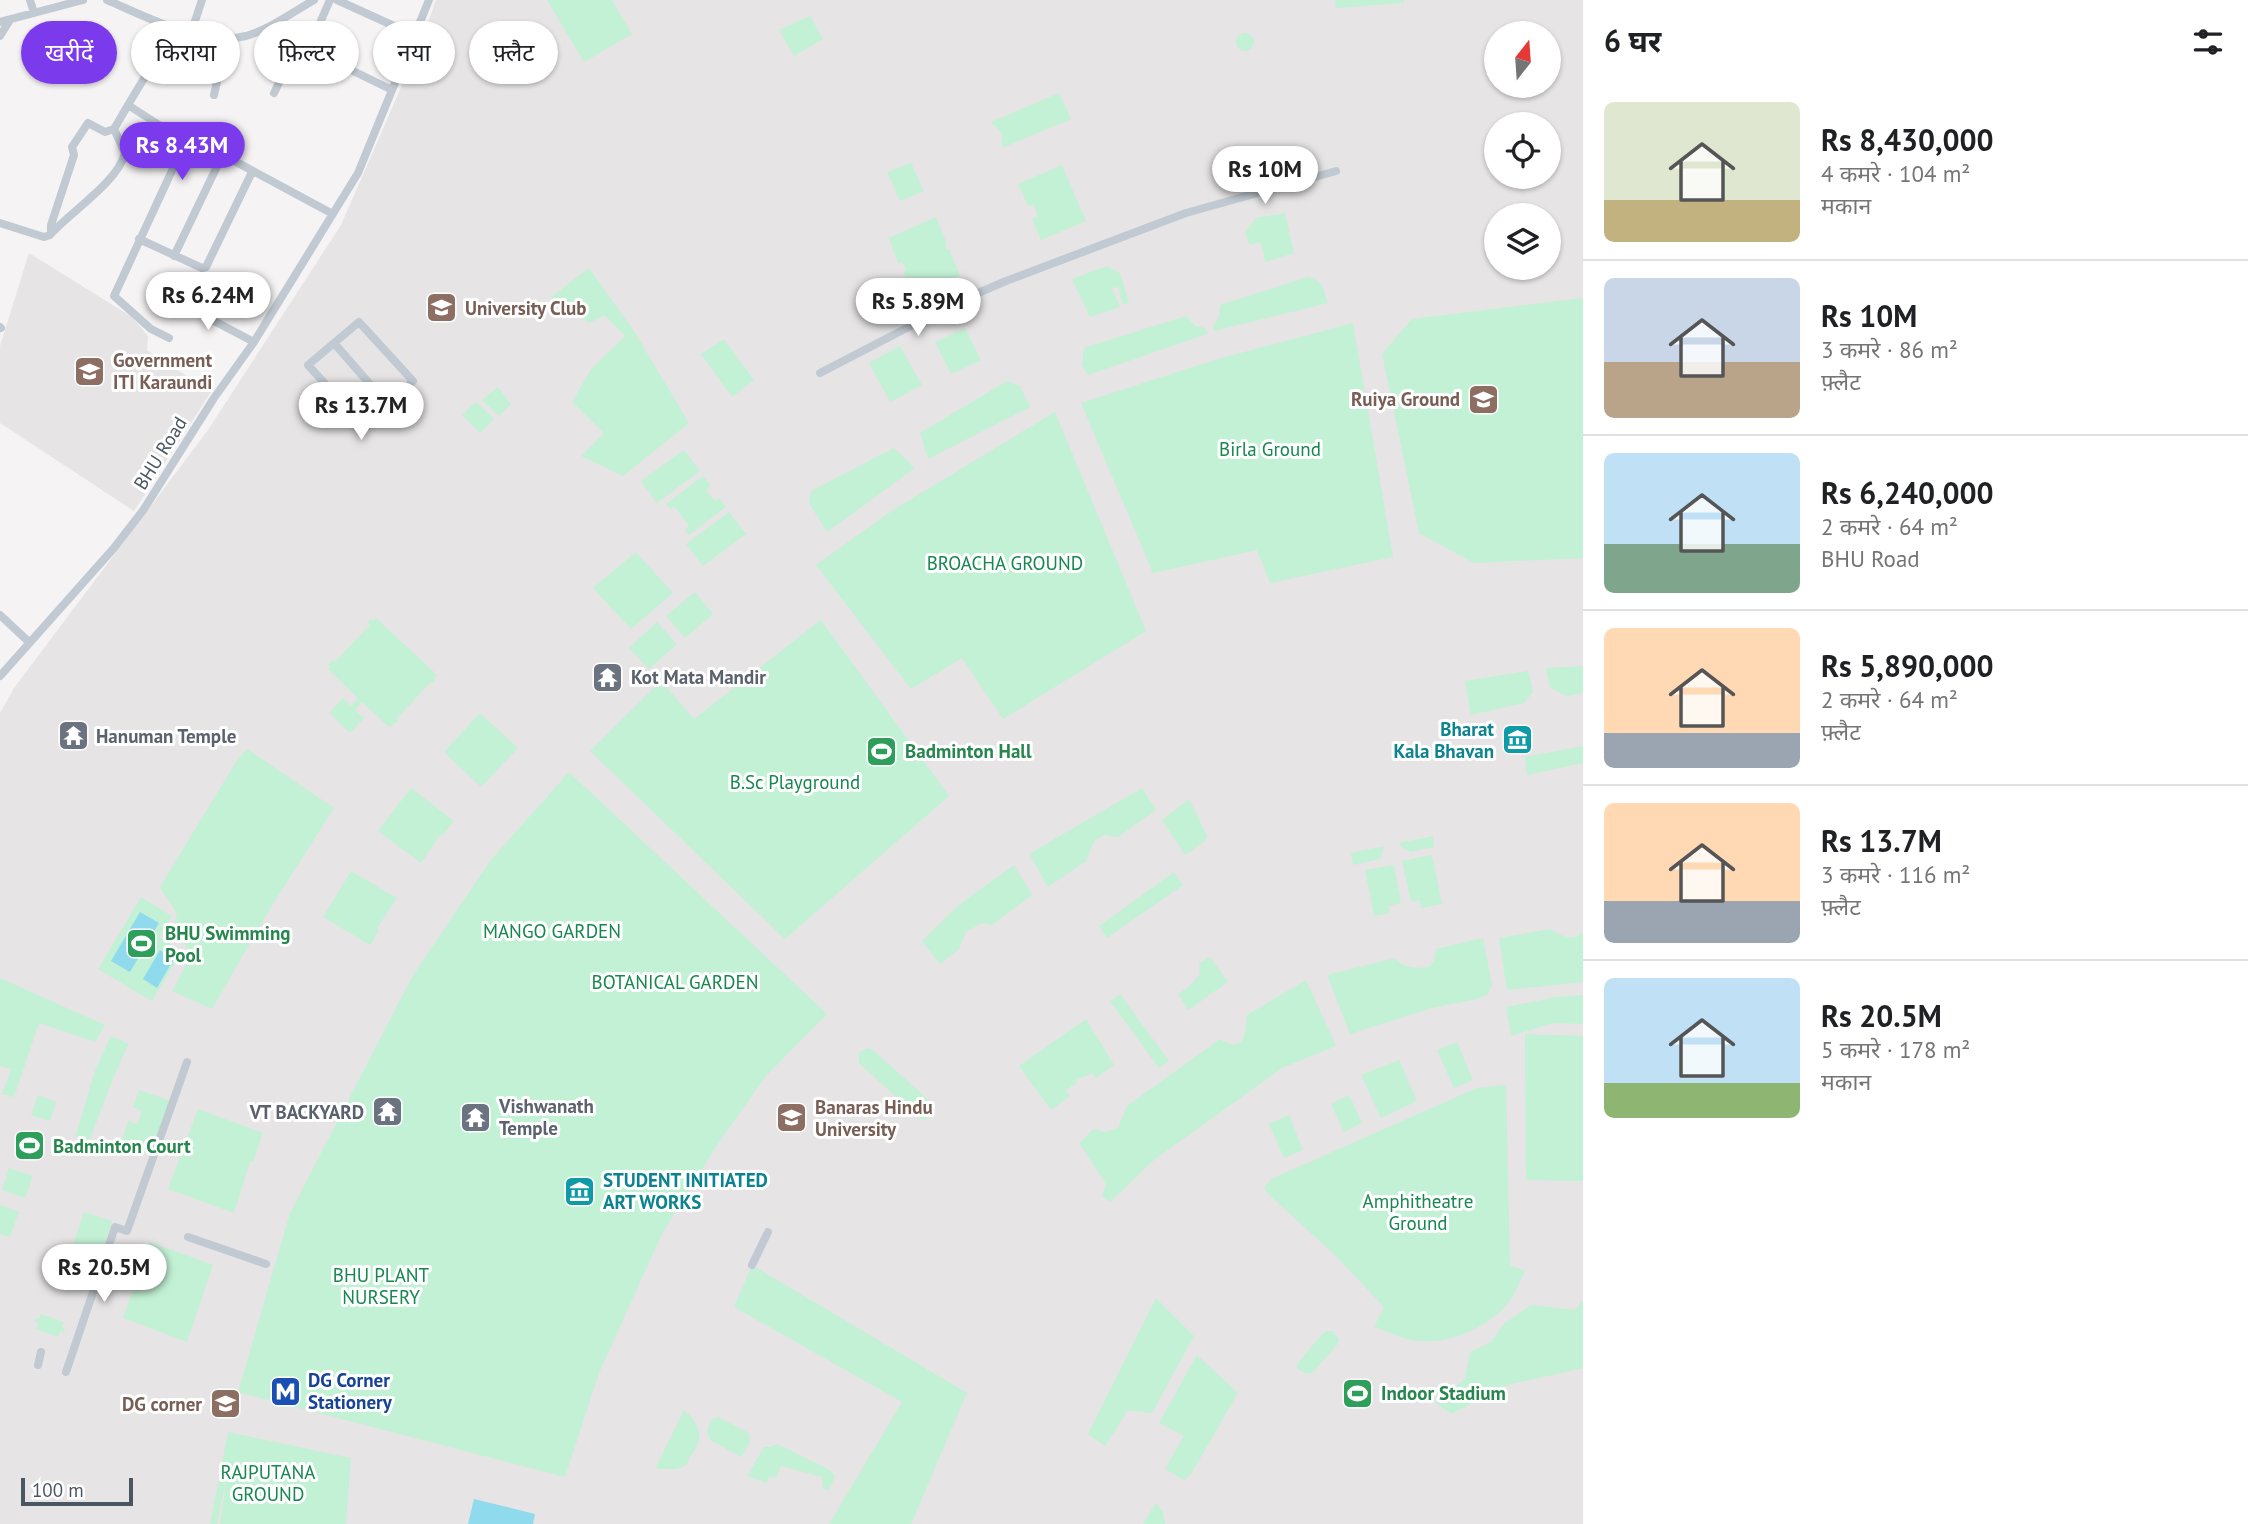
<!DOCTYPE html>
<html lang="hi">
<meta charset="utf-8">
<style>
:root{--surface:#fff;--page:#f6f6f6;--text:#202124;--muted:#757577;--line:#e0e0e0;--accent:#7c3aed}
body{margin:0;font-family:"PT Sans","Noto Sans Devanagari",sans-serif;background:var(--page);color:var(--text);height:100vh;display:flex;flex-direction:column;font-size:26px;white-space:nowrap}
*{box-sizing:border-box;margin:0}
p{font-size:23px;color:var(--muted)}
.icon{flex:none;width:38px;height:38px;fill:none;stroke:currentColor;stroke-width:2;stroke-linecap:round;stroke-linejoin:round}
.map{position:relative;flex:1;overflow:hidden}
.side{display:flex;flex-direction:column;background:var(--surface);width:665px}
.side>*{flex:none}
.hud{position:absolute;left:21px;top:21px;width:665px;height:63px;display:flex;gap:14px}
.needle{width:46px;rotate:17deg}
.buttons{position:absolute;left:1484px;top:21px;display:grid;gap:14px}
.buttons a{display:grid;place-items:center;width:77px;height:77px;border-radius:50%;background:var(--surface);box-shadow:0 2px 5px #0004;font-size:35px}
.scale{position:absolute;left:21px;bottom:18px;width:112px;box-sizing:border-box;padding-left:7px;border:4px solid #4a5661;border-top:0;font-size:19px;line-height:24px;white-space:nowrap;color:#4a5661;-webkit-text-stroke:5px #fff;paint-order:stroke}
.price{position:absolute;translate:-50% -60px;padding:0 16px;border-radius:24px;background:#fff;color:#222;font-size:23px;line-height:46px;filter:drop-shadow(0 2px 4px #0008)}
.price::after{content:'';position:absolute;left:50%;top:42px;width:21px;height:16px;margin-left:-10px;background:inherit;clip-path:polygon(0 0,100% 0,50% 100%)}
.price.current{background:var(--accent);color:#fff}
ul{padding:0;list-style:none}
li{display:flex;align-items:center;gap:21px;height:175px;padding:0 21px}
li+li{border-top:2px solid var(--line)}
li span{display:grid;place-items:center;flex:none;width:196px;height:140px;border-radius:10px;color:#555}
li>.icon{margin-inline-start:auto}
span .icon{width:84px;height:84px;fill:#fffc;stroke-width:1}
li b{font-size:30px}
h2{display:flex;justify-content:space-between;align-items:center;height:84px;padding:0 21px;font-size:30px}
.pill{padding:0 24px;border-radius:32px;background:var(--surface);box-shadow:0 2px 5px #0004;font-size:24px;line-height:63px}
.pill.current{background:var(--accent);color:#fff}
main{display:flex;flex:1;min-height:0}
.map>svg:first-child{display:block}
.education{fill:#e6e4e5;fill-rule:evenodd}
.green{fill:#c3f1d5}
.water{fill:#90daee}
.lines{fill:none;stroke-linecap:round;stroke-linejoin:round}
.minor{stroke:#c1cad2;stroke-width:8}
.labels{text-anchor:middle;stroke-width:6;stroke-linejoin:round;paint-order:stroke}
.education-label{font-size:19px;font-weight:bold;fill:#785e54;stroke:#fff;text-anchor:start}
.park-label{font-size:19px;fill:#17864f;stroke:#fff}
.street-label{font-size:19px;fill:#4a5661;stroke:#fff}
.worship-label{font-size:19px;font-weight:bold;fill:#5b616d;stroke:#fff;text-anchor:start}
.culture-label{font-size:19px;font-weight:bold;fill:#0d838f;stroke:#fff;text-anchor:end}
.leisure-label{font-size:19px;font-weight:bold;fill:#27864d;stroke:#fff;text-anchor:start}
.transit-label{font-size:19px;font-weight:bold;fill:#164399;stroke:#fff;text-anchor:start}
</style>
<main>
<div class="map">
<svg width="1583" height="1524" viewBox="0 0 1583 1524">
<rect width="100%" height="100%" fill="#f5f3f3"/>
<path class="education" d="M436,0H1583V1524H0V713L14,688L208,430L341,225L423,37ZM1496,33H1549V86H1496ZM1496,124H1549V177H1496ZM1496,215H1549V268H1496Z
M29,253L132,317L148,336L147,350L211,392L134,511L0,423V346Z"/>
<path class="green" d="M547,0H612L632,34L584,62Z
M1335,0H1404V3L1336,8Z
M810,16L823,39L794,56L779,30Z
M1236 42a9 9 0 1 1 18 0a9 9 0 1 1-18 0Z
M1059,93L1071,119L1002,148V134L991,122Z
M911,163L924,191L900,201L887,172Z
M1062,165L1086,221L1041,240L1032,219L1038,216L1033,204L1028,206L1018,184Z
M1285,213L1294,253L1265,262L1261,242L1250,245L1245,233L1256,218Z
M936,217L947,244L945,245L947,250L949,249L960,276L914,296L903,272L906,270L902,262L898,263L889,238Z
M1107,266L1120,273L1129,303L1123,305L1118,287L1112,288L1120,307L1090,317L1072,279Z
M589,268L634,331L689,423L623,476L581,456L604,433L572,402L591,369L625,336L604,315L590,323L572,313L551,297Z
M1308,277C1322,280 1324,290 1328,303L1214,331L1213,327L1219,317L1220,305Z
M1583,298V558L1474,563L1419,533L1382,354L1412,319Z
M1186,316L1195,326L1205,328L1207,334L1088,375L1082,365L1084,348Z
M1353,323L1393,557L1270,583L1257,550L1153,573L1081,403L1218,359Z
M965,328L981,360L951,374L935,342Z
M724,339L754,380L732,397L701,354Z
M900,346L922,385L890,402L869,363Z
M1007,381L1020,386L1030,407L928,459L920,433Z
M498,387L511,404L499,416L482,400Z
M476,402L494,419L480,433L462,415Z
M1055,412L1146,631L1003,719L962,658L911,689L816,565L893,510Z
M894,448L915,468L827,532L809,503L811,491Z
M684,450L700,471L657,503L641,481Z
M703,476L711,486L706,490L715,501L719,498L726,507L689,535L685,530L689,526L674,506L670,509L666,504Z
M729,512L746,534L703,566L686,544Z
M636,552L673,593L631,629L593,588Z
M695,592L713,614L685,638L666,616Z
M376,618L437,675L434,678L436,680L433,683L431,682L396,719L398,721L389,727L362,702L355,710L364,718L350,733L329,713L343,698L351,706L358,698L328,669L330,667L328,664L332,660L335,662L370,625L367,622L371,619L373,621Z
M821,620L949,796L785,939L590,751L661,681L694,719Z
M657,622L677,644L649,669L629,648Z
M1583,666V693L1567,696L1550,688L1546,668Z
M1528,671L1533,692L1524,703L1471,715L1465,681Z
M480,713L518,748L481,787L444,752Z
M1583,746V763L1527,775L1525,757Z
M247,749L334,808L271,907L212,1009L172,991L192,954L173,929L177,914L160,887L236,762Z
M569,772L827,1014L765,1077L715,1148L662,1234L599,1373L565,1477L238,1392L290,1213L413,975L490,861Z
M411,788L454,821L442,836L440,835L421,863L378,831Z
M1142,788L1156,810L1118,837L1104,835L1094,841L1086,861L1048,887L1029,854Z
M1189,799L1207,836L1205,841L1185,855L1162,820Z
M1433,836L1434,847L1411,852L1400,846L1399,843Z
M1384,846L1380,859L1353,865L1351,853Z
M1432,855L1442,904L1421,908L1420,900L1411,902L1402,861Z
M1014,865L1032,895L992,925L982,923L966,932L959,949L940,964L922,941L960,904Z
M1394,865L1401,903L1388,906L1390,913L1374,916L1365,870Z
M351,871L397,898L377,928L379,930L370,945L323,917Z
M1174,872L1183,885L1107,938L1099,926Z
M141,897L172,916L159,937L182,951L152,1001L98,969Z
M1550,929C1561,936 1572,942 1583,932V982L1507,990L1499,938Z
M1483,938L1492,985L1487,995L1477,999L1432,1008L1350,1034L1327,975L1395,958C1402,968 1418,969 1429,967L1434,961L1436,949Z
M1210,957L1228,982L1188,1010L1178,994L1189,987L1200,974L1199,963Z
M0,978L105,1025L95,1042L39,1023L14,1097L2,1094L11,1069L0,1066Z
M1306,980L1336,1046L1282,1068L1154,1160L1110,1202L1102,1196L1106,1184L1079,1143L1094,1129L1105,1132L1118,1128L1127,1106L1220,1039C1246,1054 1245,1034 1247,1015Z
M1120,994L1169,1061L1159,1068L1110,1001Z
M1583,995V1024L1553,1023L1511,1036L1506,1007L1556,997Z
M1086,1019L1114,1065L1096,1078L1092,1073L1076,1080L1077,1083L1066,1090L1070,1096L1051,1110L1019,1066Z
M1525,1034L1583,1036V1181L1526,1180Z
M111,1036L129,1044C112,1075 103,1110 88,1142L81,1144L76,1135L94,1073Z
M1457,1042L1473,1080L1454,1088L1437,1050Z
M867,1048L872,1049L932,1103L935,1107L933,1114L924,1120L919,1118L859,1063V1053Z
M1399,1060L1417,1101L1381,1118L1361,1075Z
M1506,1085L1510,1265L1525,1271C1520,1281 1516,1293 1510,1301C1488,1328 1446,1347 1411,1340C1398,1337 1386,1331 1374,1327L1384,1307L1336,1256L1267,1193L1264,1188L1271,1179L1477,1088Z
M139,1090L171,1101L153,1152L122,1141L128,1121L137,1124L142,1111L133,1107Z
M38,1095L56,1102L50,1121L31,1115Z
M1349,1095L1362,1123L1344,1132L1331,1104Z
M198,1109L263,1133L253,1162H250L234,1213L168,1189Z
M1289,1115L1303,1150L1284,1158L1269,1124Z
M23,1130L45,1138L37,1161L15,1154Z
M9,1168L33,1176L25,1198L2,1190Z
M0,1205L19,1212L10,1237L0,1234Z
M84,1212L112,1221L94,1273L67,1263Z
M150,1242L213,1265L187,1342L123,1318Z
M752,1265L967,1393L911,1524H829L902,1402L734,1307Z
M1156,1298L1194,1336L1152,1413L1128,1410L1105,1446L1088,1434Z
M1583,1300V1368L1507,1385L1451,1414L1435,1402L1465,1379L1470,1352L1491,1342L1504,1324L1531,1305L1575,1310Z
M41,1314L64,1322L62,1327L65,1329L64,1332L61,1331L58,1337L36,1329L38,1323L35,1321L36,1318L39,1319Z
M1327,1331H1332L1339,1339L1337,1345L1312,1373C1305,1374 1302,1372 1297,1368L1298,1363L1322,1334Z
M1197,1355L1238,1393L1191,1474L1184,1480L1165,1469L1184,1436L1159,1423Z
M684,1410C693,1418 703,1430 698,1443C696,1451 689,1454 688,1464L677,1469H655Z
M718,1417L749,1433L750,1441L741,1457L710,1440L707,1430L712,1419Z
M228,1432L351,1458L346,1524H220L227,1475L217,1524H210Z
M777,1444L830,1470L835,1476L829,1490L823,1489L822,1477L781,1466L776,1478L768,1477L767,1483L747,1476L764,1447H771Z
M1156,1503L1163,1512L1165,1524H1143Z"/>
<path class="water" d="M140,912L159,923L130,972L111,961Z
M160,950L174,959L157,988L143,979Z
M474,1499L535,1514L533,1524H468Z"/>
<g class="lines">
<path class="minor" d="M30,0L34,13
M107,0C147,17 202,47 246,36C270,29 293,12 314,0
M337,0L414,35
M0,22L83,0
M165,26L155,60L128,105L159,125L188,136
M191,33L202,0
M0,36L10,20
M309,48L330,0
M274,93L295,50L300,45L392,90
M214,95L227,38
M0,223L44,237L50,235C70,212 118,182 125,153L114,129L128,105
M51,233V225L74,155L72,147L88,123L105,132L114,129
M139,239L202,268L206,267L252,172
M174,256L222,156
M174,300L254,342
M359,322L413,381L365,428L308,365Z
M0,327L1,328
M169,338L151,329L114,296L188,136L331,213
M334,343L388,405
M820,373L955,303L1006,281L1186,213L1336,171
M396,397L410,409
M0,615L29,642
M0,676L114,548L144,509L214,398L254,342L358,173L429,0
M188,1237L266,1264
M752,1265L768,1232
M38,1365L41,1352
M66,1372L115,1227L127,1231L187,1062"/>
</g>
<defs>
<symbol id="university-square" viewBox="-11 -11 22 22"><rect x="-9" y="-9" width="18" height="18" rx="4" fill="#8d6e63" stroke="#fff"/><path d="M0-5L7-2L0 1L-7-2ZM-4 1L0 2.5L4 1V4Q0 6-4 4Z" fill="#fff"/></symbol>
<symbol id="temple-square" viewBox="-11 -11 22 22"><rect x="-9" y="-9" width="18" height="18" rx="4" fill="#6b7280" stroke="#fff"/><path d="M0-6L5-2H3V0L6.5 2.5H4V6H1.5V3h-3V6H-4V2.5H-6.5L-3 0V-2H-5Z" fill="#fff"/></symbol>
<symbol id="museum-square" viewBox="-11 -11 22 22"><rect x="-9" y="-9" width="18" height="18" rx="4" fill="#0f9aa8" stroke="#fff"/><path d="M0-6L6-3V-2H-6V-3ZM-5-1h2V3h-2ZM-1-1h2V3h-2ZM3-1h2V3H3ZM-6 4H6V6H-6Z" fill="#fff"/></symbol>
<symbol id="stadium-square" viewBox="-11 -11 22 22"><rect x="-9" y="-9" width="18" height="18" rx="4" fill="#2e9e5b" stroke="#fff"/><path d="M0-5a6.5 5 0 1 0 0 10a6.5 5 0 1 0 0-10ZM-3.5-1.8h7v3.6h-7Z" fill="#fff"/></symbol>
<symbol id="metro-square" viewBox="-11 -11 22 22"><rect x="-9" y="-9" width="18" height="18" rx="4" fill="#1a4fb4" stroke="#fff"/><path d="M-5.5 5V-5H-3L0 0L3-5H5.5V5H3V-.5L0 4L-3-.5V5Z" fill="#fff"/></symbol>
</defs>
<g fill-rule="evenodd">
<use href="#university-square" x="424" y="290" width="35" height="35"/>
<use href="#university-square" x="72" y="354" width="35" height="35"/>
<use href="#university-square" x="1466" y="382" width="35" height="35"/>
<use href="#temple-square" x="590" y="660" width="35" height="35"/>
<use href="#temple-square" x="56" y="718" width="35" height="35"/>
<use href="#museum-square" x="1500" y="722" width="35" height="35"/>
<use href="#stadium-square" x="864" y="734" width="35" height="35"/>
<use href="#stadium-square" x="124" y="926" width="35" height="35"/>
<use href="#temple-square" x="370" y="1094" width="35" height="35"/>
<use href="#temple-square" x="458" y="1100" width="35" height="35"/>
<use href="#university-square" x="774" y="1100" width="35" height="35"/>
<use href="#stadium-square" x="12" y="1128" width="35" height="35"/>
<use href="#museum-square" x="562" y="1174" width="35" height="35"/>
<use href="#metro-square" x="268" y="1374" width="35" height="35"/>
<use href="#stadium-square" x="1340" y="1376" width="35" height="35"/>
<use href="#university-square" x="208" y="1386" width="35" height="35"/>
</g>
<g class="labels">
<g class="education-label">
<text x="465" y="315">University Club</text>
<text x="113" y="367">Government<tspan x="113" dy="22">ITI Karaundi</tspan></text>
<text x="1460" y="406" text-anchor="end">Ruiya Ground</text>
<text x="815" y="1114">Banaras Hindu<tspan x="815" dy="22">University</tspan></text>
<text x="202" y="1411" text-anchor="end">DG corner</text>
</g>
<g class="park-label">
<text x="1270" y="456">Birla Ground</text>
<text x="1005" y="570">BROACHA GROUND</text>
<text x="795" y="789">B.Sc Playground</text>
<text x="552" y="938">MANGO GARDEN</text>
<text x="675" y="989">BOTANICAL GARDEN</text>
<text x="1418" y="1208">Amphitheatre<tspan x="1418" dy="22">Ground</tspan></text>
<text x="381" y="1282">BHU PLANT<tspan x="381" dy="22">NURSERY</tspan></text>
<text x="268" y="1479">RAJPUTANA<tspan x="268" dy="22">GROUND</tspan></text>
</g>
<g class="street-label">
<text transform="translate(160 453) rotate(-58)" y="7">BHU Road</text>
</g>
<g class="worship-label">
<text x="631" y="684">Kot Mata Mandir</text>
<text x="96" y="743">Hanuman Temple</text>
<text x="499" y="1113">Vishwanath<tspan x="499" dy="22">Temple</tspan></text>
<text x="364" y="1119" text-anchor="end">VT BACKYARD</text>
</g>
<g class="culture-label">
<text x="1494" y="736">Bharat<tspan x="1494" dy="22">Kala Bhavan</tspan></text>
<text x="603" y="1187" text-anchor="start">STUDENT INITIATED<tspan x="603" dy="22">ART WORKS</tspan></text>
</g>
<g class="leisure-label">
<text x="905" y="758">Badminton Hall</text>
<text x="165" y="940">BHU Swimming<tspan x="165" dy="22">Pool</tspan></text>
<text x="53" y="1153">Badminton Court</text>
<text x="1381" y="1400">Indoor Stadium</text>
</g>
<g class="transit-label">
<text x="308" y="1387">DG Corner<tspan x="308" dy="22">Stationery</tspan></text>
</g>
</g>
</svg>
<div class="buttons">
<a><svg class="needle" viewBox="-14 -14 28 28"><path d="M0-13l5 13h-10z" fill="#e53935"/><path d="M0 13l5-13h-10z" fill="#757577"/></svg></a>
<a><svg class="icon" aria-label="locate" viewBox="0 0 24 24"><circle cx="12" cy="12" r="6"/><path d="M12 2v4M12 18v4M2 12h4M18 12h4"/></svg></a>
<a><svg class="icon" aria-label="layers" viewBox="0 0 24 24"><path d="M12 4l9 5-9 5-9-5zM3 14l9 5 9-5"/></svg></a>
</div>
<div class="scale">100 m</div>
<b class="price current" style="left:182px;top:182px">Rs 8.43M</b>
<b class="price" style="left:1265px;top:206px">Rs 10M</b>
<b class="price" style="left:208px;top:332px">Rs 6.24M</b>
<b class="price" style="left:918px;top:338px">Rs 5.89M</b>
<b class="price" style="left:361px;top:442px">Rs 13.7M</b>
<b class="price" style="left:104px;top:1304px">Rs 20.5M</b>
<div class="hud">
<a class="pill current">खरीदें</a>
<a class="pill">किराया</a>
<a class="pill">फ़िल्टर</a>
<a class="pill">नया</a>
<a class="pill">फ़्लैट</a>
</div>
</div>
<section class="side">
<h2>6 घर<svg class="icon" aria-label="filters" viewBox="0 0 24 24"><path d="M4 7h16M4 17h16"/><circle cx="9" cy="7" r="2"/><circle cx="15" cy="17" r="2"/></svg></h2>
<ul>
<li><span style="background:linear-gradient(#dfe7d0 70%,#c2b280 0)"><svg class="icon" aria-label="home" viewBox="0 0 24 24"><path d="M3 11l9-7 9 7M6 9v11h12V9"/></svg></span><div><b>Rs 8,430,000</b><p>4 कमरे · 104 m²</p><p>मकान</p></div></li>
<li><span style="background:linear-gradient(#c9d6e8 60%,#b9a48a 0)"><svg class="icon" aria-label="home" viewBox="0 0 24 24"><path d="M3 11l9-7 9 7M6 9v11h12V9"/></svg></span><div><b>Rs 10M</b><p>3 कमरे · 86 m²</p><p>फ़्लैट</p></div></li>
<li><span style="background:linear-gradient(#bfe0f5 65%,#7fa58c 0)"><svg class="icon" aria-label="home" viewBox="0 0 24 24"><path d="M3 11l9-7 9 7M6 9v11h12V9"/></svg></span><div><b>Rs 6,240,000</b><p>2 कमरे · 64 m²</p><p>BHU Road</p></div></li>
<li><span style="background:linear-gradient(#ffd9b3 75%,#9aa5b1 0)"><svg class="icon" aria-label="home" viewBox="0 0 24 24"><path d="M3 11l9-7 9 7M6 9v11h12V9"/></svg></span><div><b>Rs 5,890,000</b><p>2 कमरे · 64 m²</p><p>फ़्लैट</p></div></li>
<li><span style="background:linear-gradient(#ffd9b3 70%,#9aa5b1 0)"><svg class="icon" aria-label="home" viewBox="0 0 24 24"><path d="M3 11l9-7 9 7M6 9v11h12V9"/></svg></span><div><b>Rs 13.7M</b><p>3 कमरे · 116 m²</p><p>फ़्लैट</p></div></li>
<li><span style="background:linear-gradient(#bfe0f5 75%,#8fb573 0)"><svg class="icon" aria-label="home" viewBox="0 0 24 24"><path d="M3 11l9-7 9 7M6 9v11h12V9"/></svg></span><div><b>Rs 20.5M</b><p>5 कमरे · 178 m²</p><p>मकान</p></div></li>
</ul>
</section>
</main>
